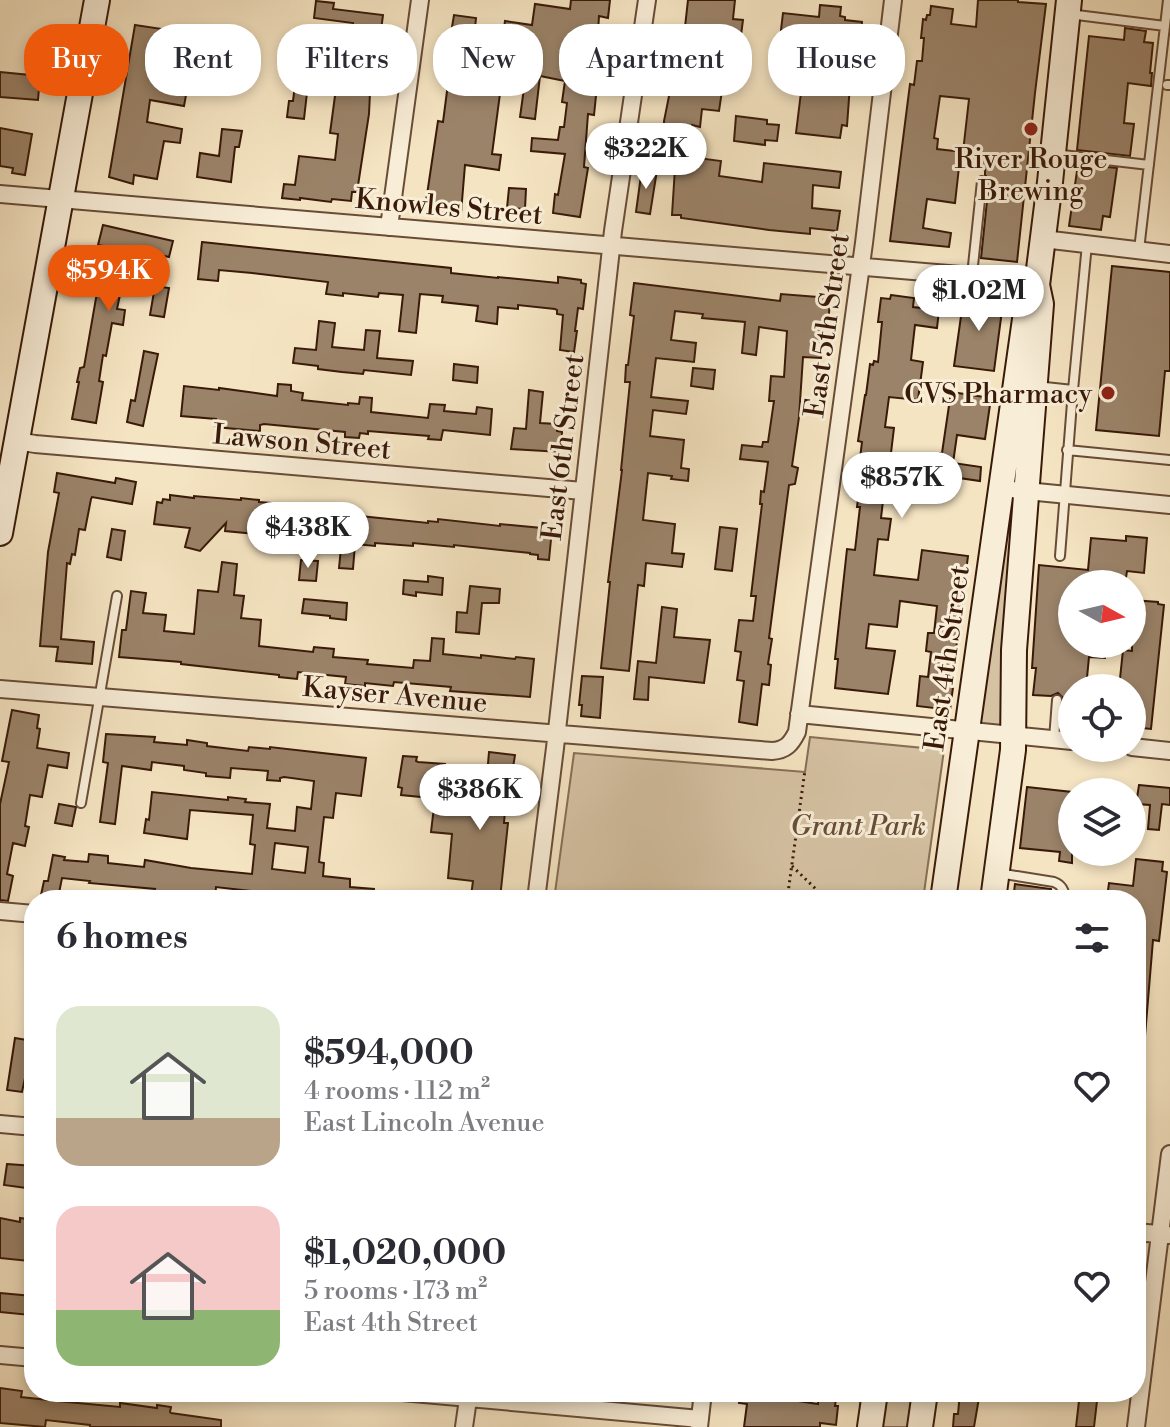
<!DOCTYPE html>
<meta charset="utf-8">
<style>
:root{--surface:#fff;--page:#f7f7f7;--text:#2b2b33;--muted:#7c7c81;--accent:#ea580c}
body{margin:0;font-family:"Libre Bodoni",serif;background:var(--page);color:var(--text);height:100vh;display:flex;flex-direction:column;font-size:30px;white-space:nowrap}
*{box-sizing:border-box;margin:0}
p{font-size:26px;color:var(--muted)}
.icon{flex:none;width:44px;height:44px;fill:none;stroke:currentColor;stroke-width:2;stroke-linecap:round;stroke-linejoin:round}
.map{position:relative;flex:1;overflow:hidden}
.panel{position:absolute;left:24px;top:890px;width:1122px;height:512px;display:flex;flex-direction:column;background:var(--surface);border-radius:32px;box-shadow:0 4px 12px #0003}
.panel>*{flex:none}
.top-card{position:absolute;left:24px;top:24px;width:1122px;height:72px;display:flex;gap:16px}
.needle{width:52px;rotate:98deg}
.controls{position:absolute;left:1058px;top:570px;display:grid;gap:16px}
.controls a{display:grid;place-items:center;width:88px;height:88px;border-radius:50%;background:var(--surface);box-shadow:0 4px 12px #0003;font-size:40px}
.price{position:absolute;translate:-50% -68px;padding:0 18px;border-radius:28px;background:#fff;color:#222;font-size:26px;line-height:52px;filter:drop-shadow(0 2px 4px #0008)}
.price::after{content:'';position:absolute;left:50%;top:48px;width:24px;height:18px;margin-left:-12px;background:inherit;clip-path:polygon(0 0,100% 0,50% 100%)}
.price.selected{background:var(--accent);color:#fff}
ul{padding:0;list-style:none}
li{display:flex;align-items:center;gap:24px;height:200px;padding:0 32px}
li span{display:grid;place-items:center;flex:none;width:224px;height:160px;border-radius:24px;color:#555}
li>.icon{margin-inline-start:auto}
span .icon{width:96px;height:96px;fill:#fffc;stroke-width:1}
li b{font-size:34px}
h2{display:flex;justify-content:space-between;align-items:center;height:96px;padding:0 32px;font-size:34px}
.tag{padding:0 28px;border-radius:32px;background:var(--surface);box-shadow:0 4px 12px #0003;font-size:28px;line-height:72px}
.tag.selected{background:var(--accent);color:#fff}
.map>svg:first-child{display:block}
.green{fill:#d5c2a3;stroke:#876e56;stroke-width:2}
.building{fill:#9b8369;stroke:#391a09;stroke-width:2;fill-rule:evenodd}
.lines{fill:none;stroke-linecap:round;stroke-linejoin:round}
.lane-casing{stroke:#684c37;stroke-width:12}
.street-casing{stroke:#684c37;stroke-width:20}
.secondary-casing{stroke:#391a09;stroke-width:28}
.path{stroke:#391a09;stroke-width:3;stroke-dasharray:2 4;stroke-linecap:butt}
.lane{stroke:#f8edd7;stroke-width:8}
.street{stroke:#f8edd7;stroke-width:16}
.secondary{stroke:#f8edd7;stroke-width:24}
.poi-dot{fill:#8f2418;stroke:#f8edd7;stroke-width:3}
.labels{text-anchor:middle;stroke-width:6;stroke-linejoin:round;paint-order:stroke}
.poi-label{font-size:28px;fill:#391a09;stroke:#f8edd7}
.street-label{font-size:28px;fill:#391a09;stroke:#f8edd7}
.park-label{font-size:28px;font-style:italic;fill:#684c37;stroke:#f8edd7}
</style>
<div class="map">
<svg width="1170" height="1427" viewBox="0 0 1170 1427">
<rect width="100%" height="100%" fill="#f5e4c2"/>
<filter id="stains"><feTurbulence type="fractalNoise" baseFrequency=".0025" numOctaves="4"/><feColorMatrix values="0 0 0 0 .2 0 0 0 0 .09 0 0 0 0 .02 0 0 0 .5 -.17"/></filter>
<radialGradient id="worn" r=".72"><stop offset=".6" stop-color="#630" stop-opacity="0"/><stop offset="1" stop-color="#630" stop-opacity=".3"/></radialGradient>
<path class="green" d="M1008,503L1015,505L1003,724L997,726L977,724Z
M810,737L944,750L923,900H554L574,753L805,772Z
M883,1392H916L911,1427H878Z"/>
<path class="building" d="M571,0H610L608,18L599,16L596,64L603,65L599,86H597L594,115L588,114L584,167L588,168L580,217L553,213L555,194L558,195L565,154L531,151L532,138L558,140L560,127H564L567,103L562,102L565,81L540,76L535,119L520,117L526,74L503,71L492,154L501,155L499,170L465,165L461,213L425,208L438,121L443,122L449,76L444,75L454,15L476,18L472,58L500,61L505,21L532,25L535,4L570,9Z
M688,0H735L733,19L743,20L737,66L726,64L719,111L702,109L700,127L692,125L690,157L721,161L719,176L762,182L764,163L841,172L839,188L813,185L812,208L840,211L837,231L810,228V234L769,230L681,218V215H672L677,137L664,136V121L674,71L678,36H684Z
M978,0H1018V2L1046,4L1035,93L1017,262L981,258L989,182L988,178L985,175V170L959,167L955,203L927,199L923,228L951,233L949,247L890,241L910,84L914,85L917,61H922L924,38H921L923,19L926,20L927,15H930L931,6L953,9L951,24L976,27ZM940,96L969,99L963,152L937,149L938,139L934,138Z
M316,1L334,3L333,9L383,15L380,38L378,37L374,69H370L366,93H370L369,114L357,192H352L351,201L332,199L331,202L300,198V200L282,198L284,184L295,185L299,156L335,160L338,134L330,133L337,81H339L342,49L350,48L353,23L314,18Z
M820,5L841,7L840,16L845,17V20L862,22L861,39L858,38L855,71H851L847,126L842,125L840,138L796,133L803,76L793,75L795,64H791L794,31L781,30L783,13L819,17ZM814,34L838,36L836,62L811,59Z
M135,25L162,29L157,61L163,62L161,74L189,79L184,106L150,100L147,122L182,129L180,143L164,141L157,179L134,175L133,184L109,177Z
M1125,28L1146,31L1144,42L1153,43L1150,73H1152L1151,86L1128,83L1124,123L1134,124L1130,156L1077,150L1089,36L1124,40Z
M297,69L316,72L315,85L308,84L304,119L287,117L289,101H293Z
M0,72L40,76L38,100L0,97Z
M736,116L767,120V124L779,125L777,141L765,140V145L734,141Z
M0,128L32,134L25,175L12,173L13,168L0,166Z
M222,129L242,131L239,147H235L231,182L197,177L200,153L219,156Z
M1078,164L1117,168L1110,217L1103,216L1101,230L1069,226Z
M642,168L657,170L650,214L636,212Z
M509,188L526,189L525,209L507,208Z
M103,225L173,241L169,257L133,249L132,253L126,251L123,276H124L117,309L125,310L123,325L112,323L106,356L103,355L99,381L103,382L96,423L72,419L79,382H77L80,368L84,367L99,281H103L109,247L98,245Z
M202,242L451,268V273L498,278V277L558,283V277L581,280V283L586,284L583,309L578,308L575,331H577L574,352L560,350L563,315L557,314V310L555,309L518,305V309L498,307L497,324L476,321L478,306L442,302L443,296L420,294L416,333L399,331L403,295L379,293L378,297L343,293V296L326,294L328,282L252,273L219,270L218,281L198,279Z
M1112,266L1170,272V371H1165L1159,436L1096,430Z
M634,283L780,301L781,294L830,298L828,329L823,328L821,358L803,357L799,417L792,466L798,468L795,484L789,485L769,638L772,639L768,664L771,665L769,685L762,684L757,725L739,722L744,681L737,680L741,652L735,651L739,620L753,621L756,596H751L762,504H760L761,491L764,492L768,462L740,459L742,445L762,447L763,442H768L774,401H769L771,376L784,377L787,331L759,327L756,355L742,353L745,322L702,318L703,314L675,311L671,340L696,343L694,362L656,358L651,397L688,401L686,414L653,410L650,436L684,440L681,468L689,469L688,481L671,479L672,476L648,473L643,520L675,524L672,553L684,554L682,567L646,563L644,586L638,585L629,671L601,668L610,582H608L622,470H621L630,382H625L626,365H628L634,316L630,315Z
M155,286L169,288L164,317L150,315Z
M891,295L914,298L913,307L939,310L937,328L915,325L911,360L923,362L918,400L889,397L885,427L894,428L891,453L939,459L940,453H942L951,392L991,398L985,439L957,435L953,463L981,467L980,481L918,472L915,495L884,492L881,518L891,519L888,540L878,539L874,575L918,580L922,550L968,556L952,680H954L950,710L917,706L920,676L928,677L931,652L926,651L928,633H934L937,606L900,601L897,627L869,624L866,648L895,651L888,694L835,688L838,659H835L847,549L855,550L860,507H857L858,499L855,498L862,442L858,441L865,395H866L870,364L873,365L874,361L878,362L882,322H878L881,298L890,299Z
M964,295L999,300L1003,303L994,371L954,366Z
M319,321L335,323L332,347L364,350L366,330L380,331L377,358L413,361L411,375L364,370L363,374L342,372L318,369V366L293,363L295,348L316,350Z
M144,351L158,354L143,426L127,422L131,400L135,401Z
M454,364L478,367L477,383L453,380Z
M693,368L715,370L713,389L691,386Z
M278,384L291,385V391L303,393L302,400L348,405V403L359,404L360,397L372,398L371,412L428,418L430,404L445,405L444,411L476,414L477,407L492,409L490,435L443,430L441,440L428,439L429,436L368,431V434L360,433L359,438L345,437V432L264,424L260,425V431L215,427L216,419L181,416L184,386L219,390V388L277,396Z
M529,390L543,392L540,423L557,424V431L562,432L561,452L511,449L514,428L526,429Z
M57,473L115,483L116,478L136,482L132,504L92,497L91,499L85,530L79,529L75,555L72,554L70,564L67,563L61,639L94,642L92,664L56,661L58,647L40,646L48,552L59,493L54,492Z
M170,495L194,498V496L241,500V498L259,500V502L321,507V512L428,523V521L438,522V519L500,526V524L552,529L549,560L538,559V555L530,554V553L454,545V547L413,543V546L375,543V546L355,544L353,569L339,568L342,538L327,536L328,528L287,523L286,527L257,524L256,534L225,531L226,523L200,551L185,547L190,528L154,524L157,502L162,503L163,499L170,500Z
M720,527L737,529L732,571L715,569Z
M112,529L125,531L121,560L107,557Z
M1126,536L1147,538L1144,573L1127,571L1125,584H1072V644H1106L1105,658L1089,657L1086,688H1072V698H1063L1058,693L1051,696L1033,695L1036,668H1032L1039,565L1088,570L1091,538L1126,541Z
M301,560L318,561L316,581L299,580Z
M222,562L237,564L234,595L244,596L241,618L261,620L259,646L313,652L314,647L334,649L333,657L368,660L367,664L413,668L414,660L430,661L432,638L444,639L443,654L481,658V655L515,659L516,657L534,659L530,697L450,691L451,687L394,682L393,686L365,683V686L345,684L346,677L298,672L297,679L279,677V675L181,664V662L119,657L122,630H126L131,591L146,593L143,613L166,615L164,631L194,634L198,590L218,592Z
M428,576L443,578L442,595L416,592V596L403,594L404,580L428,582Z
M470,586L500,589L499,603H482L479,634L456,632L457,612L467,613Z
M304,599L347,603L346,620L330,618V616L302,613Z
M1132,600L1158,602V604L1164,605L1151,729L1132,727V688H1119L1123,650L1132,651Z
M662,607L677,609L674,637L710,640L704,683L649,677L648,700L634,699L638,661L656,663Z
M582,676L603,677L600,718L581,716L582,705H579Z
M12,710L39,715L37,728L40,729L37,748L69,753L67,768L48,765L42,797L30,795L25,826L29,827L25,846L13,843L7,874L13,876L8,901L0,900V804L9,762L2,761Z
M106,734L155,737L154,742L187,745V740L207,743V746L248,751L249,747L270,749V747L366,758L361,796L336,793L333,818L324,817L319,862L324,863L323,876L350,879V887L374,889L373,900H293L266,897V900H249L250,891L216,887L215,898L154,892L155,889L89,883L90,881L62,878L58,898L41,895L44,881H48L53,855L65,857L64,860L88,862L89,854L108,856V863L144,867L145,860L191,868L252,874L255,845L250,844L253,815L190,810L187,839L144,833L146,819L149,820L152,792L228,800V797L246,799L245,802L270,804L267,828L295,831L297,807L311,809L314,781L284,777L280,778V781L267,780L268,771L231,768L230,778L206,776V773L184,770V766L152,762L151,770L122,766L115,824L100,822L108,763L103,762ZM275,843L308,847L305,873L272,869Z
M489,752L515,755L512,774H508L504,823H508L500,899L471,896L473,881L448,878L452,834L431,832L434,807L462,810L464,797L485,799Z
M403,756L417,757L416,761L418,762L445,764L441,799L401,795L402,788L398,787Z
M1139,785L1170,788V805L1162,804L1159,830L1148,829L1150,805L1136,804Z
M1027,787L1072,792V863L1059,861L1060,852L1020,848Z
M59,804L76,807L72,826L55,823Z
M1136,859L1163,862L1162,871L1167,872L1159,941L1153,940L1145,1036H1136V900L1107,898L1109,883L1133,886Z
M1015,884L1051,889L1050,900H1013Z
M15,1038L33,1041L22,1092L7,1090Z
M7,1164L34,1166V1189L4,1185Z
M0,1218L20,1222V1218L34,1220V1238H32L29,1261L0,1258Z
M0,1293L32,1296L30,1315L0,1312Z
M0,1388L22,1391L21,1397L67,1402L120,1407V1403L157,1408V1405L171,1407L170,1412L171,1413L221,1420V1427H90V1425L46,1420L45,1427L0,1423Z
M740,1392H792L791,1400L818,1404L819,1392H837L835,1406H838L836,1425L820,1423V1427H744L747,1404L739,1403Z
M960,1392H980L974,1427H953L954,1414H958Z
M1080,1392H1098L1094,1427H1076Z"/>
<g class="lines">
<defs>
<path id="lane" d="M1069,14L1165,26
M1167,85H1170
M1054,154L1149,165
M1139,250L1168,0
M972,275L982,181
M1036,386L1073,390L1087,244
M1067,450L1170,460
M1060,556L1073,390
M1054,739L1057,700
M81,803L117,596
M998,873L1054,882C1062,885 1065,892 1065,900"/>
<path id="street" d="M0,194L972,276L1009,280L1037,285
M389,227L420,0
M1043,239L1170,254
M17,441L35,444L583,491
M1016,490L1170,505
M0,689L772,751C786,750 791,744 797,732L864,243L893,0
M799,714L1072,741
M1132,747L1170,751
M536,900L555,748L613,231L647,0
M0,911L34,914
M0,1124L34,1127
M1136,1232L1168,1235
M0,1355L34,1358
M402,1392L700,1419
M464,1427L469,1392
M699,1427L703,1392
M1136,1427L1170,1154"/>
<path id="secondary" d="M0,533L97,0
M943,900L1027,305
M993,900L1013,750L1014,650L1041,304L1037,285L1050,182L1069,0
M870,1427L875,1392
M920,1427L925,1392"/>
</defs>
<use href="#lane" class="lane-casing"/>
<use href="#street" class="street-casing"/>
<use href="#secondary" class="secondary-casing"/>
<path class="path" d="M792,866L822,895L878,900
M893,896L898,900
M787,900L805,770"/>
<use href="#lane" class="lane"/>
<use href="#street" class="street"/>
<use href="#secondary" class="secondary"/>
</g>
<g class="poi-dot">
<circle cx="1031" cy="129" r="8"/>
<circle cx="1108" cy="393" r="8"/>
</g>
<g class="labels">
<g class="poi-label">
<text x="1031" y="168">River Rouge<tspan x="1031" dy="32">Brewing</tspan></text>
<text x="1092" y="403" text-anchor="end">CVS Pharmacy</text>
</g>
<g class="street-label">
<text transform="translate(449 206) rotate(5)" y="10">Knowles Street</text>
<text transform="translate(826 325) rotate(-82)" y="10">East 5th Street</text>
<text transform="translate(302 441) rotate(5)" y="10">Lawson Street</text>
<text transform="translate(562 447) rotate(-83)" y="10">East 6th Street</text>
<text transform="translate(946 658) rotate(-82)" y="10">East 4th Street</text>
<text transform="translate(395 694) rotate(5)" y="10">Kayser Avenue</text>
</g>
<g class="park-label">
<text x="858" y="835">Grant Park</text>
</g>
</g>
<rect width="100%" height="100%" filter="url(#stains)"/>
<rect width="100%" height="100%" fill="url(#worn)"/>
</svg>
<div class="controls">
<a><svg class="needle" viewBox="-14 -14 28 28"><path d="M0-13l5 13h-10z" fill="#e53935"/><path d="M0 13l5-13h-10z" fill="#7c7c81"/></svg></a>
<a><svg class="icon" aria-label="locate" viewBox="0 0 24 24"><circle cx="12" cy="12" r="6"/><path d="M12 2v4M12 18v4M2 12h4M18 12h4"/></svg></a>
<a><svg class="icon" aria-label="layers" viewBox="0 0 24 24"><path d="M12 4l9 5-9 5-9-5zM3 14l9 5 9-5"/></svg></a>
</div>
<b class="price" style="left:646px;top:191px">$322K</b>
<b class="price selected" style="left:109px;top:313px">$594K</b>
<b class="price" style="left:979px;top:333px">$1.02M</b>
<b class="price" style="left:902px;top:520px">$857K</b>
<b class="price" style="left:308px;top:570px">$438K</b>
<b class="price" style="left:480px;top:832px">$386K</b>
<div class="top-card">
<a class="tag selected">Buy</a>
<a class="tag">Rent</a>
<a class="tag">Filters</a>
<a class="tag">New</a>
<a class="tag">Apartment</a>
<a class="tag">House</a>
</div>
<section class="panel">
<h2>6 homes<svg class="icon" aria-label="filters" viewBox="0 0 24 24"><path d="M4 7h16M4 17h16"/><circle cx="9" cy="7" r="2"/><circle cx="15" cy="17" r="2"/></svg></h2>
<ul>
<li><span style="background:linear-gradient(#dfe7d0 70%,#b9a48a 0)"><svg class="icon" aria-label="home" viewBox="0 0 24 24"><path d="M3 11l9-7 9 7M6 9v11h12V9"/></svg></span><div><b>$594,000</b><p>4 rooms · 112 m²</p><p>East Lincoln Avenue</p></div><svg class="icon" aria-label="heart" viewBox="0 0 24 24"><path d="M12 20l-8-8c-3-5 5-10 8-4 3-6 11-1 8 4z"/></svg></li>
<li><span style="background:linear-gradient(#f6c9c9 65%,#8fb573 0)"><svg class="icon" aria-label="home" viewBox="0 0 24 24"><path d="M3 11l9-7 9 7M6 9v11h12V9"/></svg></span><div><b>$1,020,000</b><p>5 rooms · 173 m²</p><p>East 4th Street</p></div><svg class="icon" aria-label="heart" viewBox="0 0 24 24"><path d="M12 20l-8-8c-3-5 5-10 8-4 3-6 11-1 8 4z"/></svg></li>
</ul>
</section>
</div>
